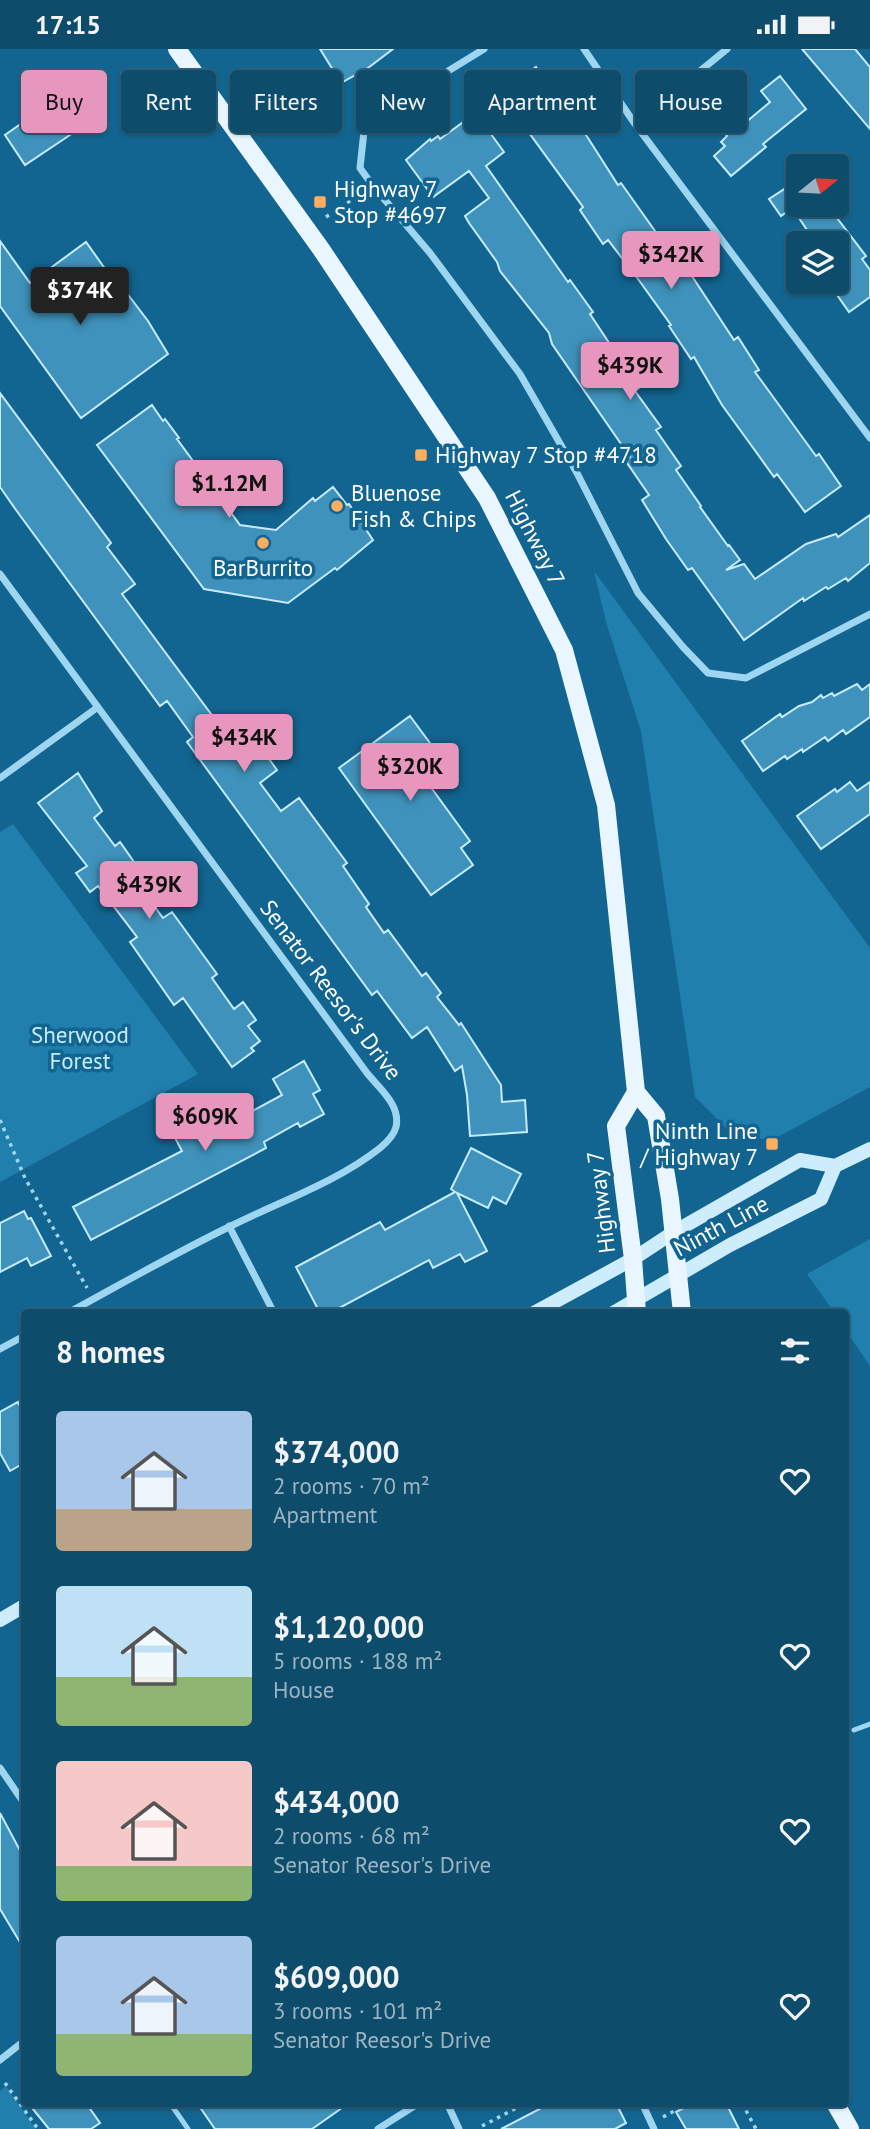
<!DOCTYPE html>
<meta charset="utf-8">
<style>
:root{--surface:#0e4c6c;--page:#175372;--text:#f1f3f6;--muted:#9bb4c2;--line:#2e637f;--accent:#e797bd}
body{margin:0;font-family:"PT Sans",sans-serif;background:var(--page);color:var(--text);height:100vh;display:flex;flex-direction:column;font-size:26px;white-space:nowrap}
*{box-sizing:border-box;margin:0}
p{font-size:23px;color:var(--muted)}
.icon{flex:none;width:38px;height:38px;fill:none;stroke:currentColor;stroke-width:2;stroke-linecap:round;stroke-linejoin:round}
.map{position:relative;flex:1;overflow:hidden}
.sheet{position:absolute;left:21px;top:1260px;width:828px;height:798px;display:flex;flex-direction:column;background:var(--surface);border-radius:7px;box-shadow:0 2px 5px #0004,0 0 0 2px var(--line)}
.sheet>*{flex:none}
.guide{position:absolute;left:21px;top:21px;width:830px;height:63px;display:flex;gap:14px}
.needle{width:46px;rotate:72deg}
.tools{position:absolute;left:786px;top:105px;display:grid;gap:14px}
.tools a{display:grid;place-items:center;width:63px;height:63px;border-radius:7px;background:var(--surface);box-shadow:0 2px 5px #0004,0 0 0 2px var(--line);font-size:35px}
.price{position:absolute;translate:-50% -60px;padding:0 16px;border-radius:7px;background:var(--accent);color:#111;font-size:23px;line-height:46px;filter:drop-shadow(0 2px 4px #0008)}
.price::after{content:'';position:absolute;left:50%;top:42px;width:21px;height:16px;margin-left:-10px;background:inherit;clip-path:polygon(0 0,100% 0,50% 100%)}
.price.selected{background:#222;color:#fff}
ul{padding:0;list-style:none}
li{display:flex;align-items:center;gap:21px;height:175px;padding:0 35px}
li span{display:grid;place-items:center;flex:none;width:196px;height:140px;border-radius:7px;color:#555}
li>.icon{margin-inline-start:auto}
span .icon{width:84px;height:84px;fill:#fffc;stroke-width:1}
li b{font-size:30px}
h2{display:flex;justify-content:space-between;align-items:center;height:84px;padding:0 35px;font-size:30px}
.tag{padding:0 24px;border-radius:7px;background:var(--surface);box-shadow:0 2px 5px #0004,0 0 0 2px var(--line);font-size:24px;line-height:63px}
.tag.selected{background:var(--accent);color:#111}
.status{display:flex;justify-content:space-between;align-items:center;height:49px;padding:0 35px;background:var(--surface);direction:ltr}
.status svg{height:19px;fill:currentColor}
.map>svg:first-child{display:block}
.green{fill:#217fae}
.building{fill:#3f92bb;stroke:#c5ebfd;stroke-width:2}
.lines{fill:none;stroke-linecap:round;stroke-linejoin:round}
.path{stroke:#9ed6f2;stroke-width:3.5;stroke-dasharray:3.5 5;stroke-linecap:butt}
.service{stroke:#9ed6f2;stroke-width:5}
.minor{stroke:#9ed6f2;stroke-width:7}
.secondary{stroke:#cdecfc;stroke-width:14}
.primary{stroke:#e9f6ff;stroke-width:18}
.poi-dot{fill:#ffad5f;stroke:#126590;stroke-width:2.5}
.labels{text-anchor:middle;stroke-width:7;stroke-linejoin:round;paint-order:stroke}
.poi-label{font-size:23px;fill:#fff;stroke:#126590;text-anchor:start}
.street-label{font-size:23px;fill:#fff;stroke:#126590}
.park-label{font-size:23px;fill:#c5ebfd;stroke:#126590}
</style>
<div class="status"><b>17:15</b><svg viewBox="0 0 49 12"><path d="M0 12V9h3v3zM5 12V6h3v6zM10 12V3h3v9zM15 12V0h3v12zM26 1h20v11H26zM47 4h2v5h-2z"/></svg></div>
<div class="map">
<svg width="870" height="2080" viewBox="0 0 870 2080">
<rect width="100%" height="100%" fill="#126590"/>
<path class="green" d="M594,522L870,899V1038L774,1090L736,1089L695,1048L641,682L606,573Z
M13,775L198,1025L0,1133V783Z
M870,1190V1317L845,1280V1264L834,1263L807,1225Z
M6,2037L36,2080H0V2042Z"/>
<path class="building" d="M320,0H393L368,19L341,34Z
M802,0H855L870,18V80Z
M536,18L588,89L618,136L621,134L677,213L684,219L686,218L734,291L738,288L759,321L755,323L816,407L819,405L841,437L805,463L777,425L774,428L751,396L722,356L694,308L691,310L669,277L671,276L638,230L608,191L603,195L580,161L583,158L500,44Z
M780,27L806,60L763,95L766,98L731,127L714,107L725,97L721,93L727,87L720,78L737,64L745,74L770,53L761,42Z
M60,52H67L81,72L74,78L73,84L25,116L5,86L39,62L44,63Z
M477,66L504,103L486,117L568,233L570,231L593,263L590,265L639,339L635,342L661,378L656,381L681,417L676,421L701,457L700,458L728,497L729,496L740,511L726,521L744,515L755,530L806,495L836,485L838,488L870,466V514L848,532L846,529L828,540L826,538L804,552L803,549L744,591L692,519L688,521L666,490L642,451L649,446L625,411L630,408L552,295L549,284L500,222L497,213L469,174L465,167L489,149L469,122L433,148L406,111L430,90L431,92L438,87L440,90L470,68L471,70Z
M786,139L797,156H827L866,207L862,210L870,221V248L849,263L835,243L844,237L836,227V194H816L792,159L781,167L769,150Z
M0,192L30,234L86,193L123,245L126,243L148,272L168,305L81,369L0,257Z
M0,344L111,494L107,498L135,535L122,545L243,708L259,696L277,721L260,734L281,762L299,749L347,814L343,817L369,855L366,858L384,884L388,881L422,927L426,924L441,944L437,948L459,976L461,974L501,1036L502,1053L525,1051L527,1083L470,1087L467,1046L462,1017L455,1022L427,978L412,989L377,942L372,946L187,693L193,688L167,652L160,657L16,461L0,438Z
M152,356L163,372L165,370L179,389L177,390L240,476L276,481L313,449L315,452L333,438L347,456L349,455L373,491L337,521L335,519L288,554L204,540L97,396Z
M857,635L862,641L870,635V668L846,685L843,681L828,692L825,688L803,703L802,700L787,710L785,707L763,722L742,692L780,665L782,668L799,657L812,653L821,646L823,649L832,644L834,647Z
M410,667L444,713L432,722L430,737L470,792L461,799L473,816L431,846L339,719Z
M78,724L102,762L94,769L115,797L120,793L139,820L143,817L156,834L144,843L163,869L172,863L217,925L212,929L234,960L243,953L256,971L248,977L260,992L251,999L254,1002L232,1018L183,949L174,956L130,893L137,888L98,837L90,843L76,824L87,817L38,754Z
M850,733L857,742L870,733V765L821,800L797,767L835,740L837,743Z
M304,1012L320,1041L313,1045L324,1065L300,1078L298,1074L264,1093L266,1099L91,1191L73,1158L182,1102L172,1083L202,1067L205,1073L239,1055L245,1066L282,1046L273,1030Z
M471,1099L521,1125L506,1155L493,1148L488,1159L457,1144L487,1202L465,1213L460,1205L433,1219L429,1211L330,1264H320L296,1218L380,1173L385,1181L455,1143L451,1140Z
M24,1162L28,1170L31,1169L51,1207L31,1217L27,1209L0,1223V1174Z
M18,1353L24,1366V1414L10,1422L0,1404V1363Z
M0,1764L24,1809V1900L0,1860Z
M28,2054H86L100,2074L91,2080H49Z
M197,2054H349L312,2080H215Z
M551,2054H616L626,2074L615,2080H501Z
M693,2054H726L739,2080H686L676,2063Z"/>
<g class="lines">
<path class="path" d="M326,168L362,144
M0,1071L25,1129L87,1239
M5,2034L38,2080
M742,2054L756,2080
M663,2068L689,2054
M482,2077L526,2054"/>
<path class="service" d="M854,1681L870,1675
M170,2054L188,2080"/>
<path class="minor" d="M484,0L365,73L360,119L373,137L430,204L520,325L577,424L638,544L683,598L708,624L746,629L870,565
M584,0L635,75L870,389
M635,75L727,0
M0,525L367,1024C379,1039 401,1056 396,1078C394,1086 386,1094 380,1099C337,1133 281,1152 233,1176C177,1203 123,1234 68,1264
M0,729L98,658
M229,1177L274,1264
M0,1300L24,1287
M0,1719L24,1754
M0,2011L24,1992
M447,2054L459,2080
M642,2054L654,2080
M378,2080L419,2054"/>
<path class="secondary" d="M534,1264L633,1210L674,1183L800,1111L835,1117L870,1100
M613,1264L730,1196L821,1150L835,1117
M0,1571L24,1557"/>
<path class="primary" d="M177,0L321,200L487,449L564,601L606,756L636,1043L656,1067L670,1150L682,1264
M636,1043L616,1077L633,1210L637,1264
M835,2054L850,2080"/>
</g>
<g class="poi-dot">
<rect x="313" y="146" width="14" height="14" rx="3.5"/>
<rect x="414" y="399" width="14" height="14" rx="3.5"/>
<circle cx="337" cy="457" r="7"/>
<circle cx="263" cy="494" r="7"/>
<rect x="765" y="1088" width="14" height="14" rx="3.5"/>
</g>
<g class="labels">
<g class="poi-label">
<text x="334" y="148">Highway 7<tspan x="334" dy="26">Stop #4697</tspan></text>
<text x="435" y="414">Highway 7 Stop #4718</text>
<text x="351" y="452">Bluenose<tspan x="351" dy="26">Fish &amp; Chips</tspan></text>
<text x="263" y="527" text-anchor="middle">BarBurrito</text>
<text x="758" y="1090" text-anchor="end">Ninth Line<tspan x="758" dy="26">/ Highway 7</tspan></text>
</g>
<g class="street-label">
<text transform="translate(535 489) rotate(63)" y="8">Highway 7</text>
<text transform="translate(331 941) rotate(53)" y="8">Senator Reesor's Drive</text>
<text transform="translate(601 1153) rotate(-97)" y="8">Highway 7</text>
<text transform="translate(721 1177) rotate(-28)" y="8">Ninth Line</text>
</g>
<g class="park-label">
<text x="80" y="994">Sherwood<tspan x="80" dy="26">Forest</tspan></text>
</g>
</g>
</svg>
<div class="tools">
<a><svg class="needle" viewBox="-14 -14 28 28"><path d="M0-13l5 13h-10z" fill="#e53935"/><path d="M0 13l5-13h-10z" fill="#9bb4c2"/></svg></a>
<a><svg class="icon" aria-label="layers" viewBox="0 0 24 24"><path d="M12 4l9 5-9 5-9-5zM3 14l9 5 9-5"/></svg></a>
</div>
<b class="price" style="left:671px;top:242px">$342K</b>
<b class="price selected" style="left:80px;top:278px">$374K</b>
<b class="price" style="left:630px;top:353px">$439K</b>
<b class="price" style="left:229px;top:471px">$1.12M</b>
<b class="price" style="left:244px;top:725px">$434K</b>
<b class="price" style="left:410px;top:754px">$320K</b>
<b class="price" style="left:149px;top:872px">$439K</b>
<b class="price" style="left:205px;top:1104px">$609K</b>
<div class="guide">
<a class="tag selected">Buy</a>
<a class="tag">Rent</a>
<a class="tag">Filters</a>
<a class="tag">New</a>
<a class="tag">Apartment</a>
<a class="tag">House</a>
</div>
<section class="sheet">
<h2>8 homes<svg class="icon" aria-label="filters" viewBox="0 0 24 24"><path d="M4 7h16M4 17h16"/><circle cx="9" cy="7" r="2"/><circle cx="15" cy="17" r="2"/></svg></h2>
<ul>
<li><span style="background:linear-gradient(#a9c7e8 70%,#b9a48a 0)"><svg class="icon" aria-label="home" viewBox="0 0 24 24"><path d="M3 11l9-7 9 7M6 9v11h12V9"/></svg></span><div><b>$374,000</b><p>2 rooms · 70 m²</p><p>Apartment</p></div><svg class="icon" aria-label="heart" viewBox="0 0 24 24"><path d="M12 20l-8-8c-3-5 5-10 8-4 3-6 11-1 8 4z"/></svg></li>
<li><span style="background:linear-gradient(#bfe0f5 65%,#8fb573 0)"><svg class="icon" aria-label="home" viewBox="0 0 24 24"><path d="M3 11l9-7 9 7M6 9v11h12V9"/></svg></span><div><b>$1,120,000</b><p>5 rooms · 188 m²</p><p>House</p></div><svg class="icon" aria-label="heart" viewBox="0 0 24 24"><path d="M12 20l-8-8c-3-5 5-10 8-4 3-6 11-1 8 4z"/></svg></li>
<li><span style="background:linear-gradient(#f6c9c9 75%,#8fb573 0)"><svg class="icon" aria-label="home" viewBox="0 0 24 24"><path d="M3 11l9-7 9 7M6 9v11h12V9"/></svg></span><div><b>$434,000</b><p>2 rooms · 68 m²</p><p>Senator Reesor's Drive</p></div><svg class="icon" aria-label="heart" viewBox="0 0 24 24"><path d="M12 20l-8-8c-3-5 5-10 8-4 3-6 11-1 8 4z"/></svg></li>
<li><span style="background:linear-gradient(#a9c7e8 70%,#8fb573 0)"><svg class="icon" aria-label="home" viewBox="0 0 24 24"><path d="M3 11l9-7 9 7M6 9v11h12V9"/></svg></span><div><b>$609,000</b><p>3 rooms · 101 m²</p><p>Senator Reesor's Drive</p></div><svg class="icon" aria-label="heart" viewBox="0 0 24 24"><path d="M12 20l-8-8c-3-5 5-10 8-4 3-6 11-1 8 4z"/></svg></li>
</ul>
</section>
</div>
